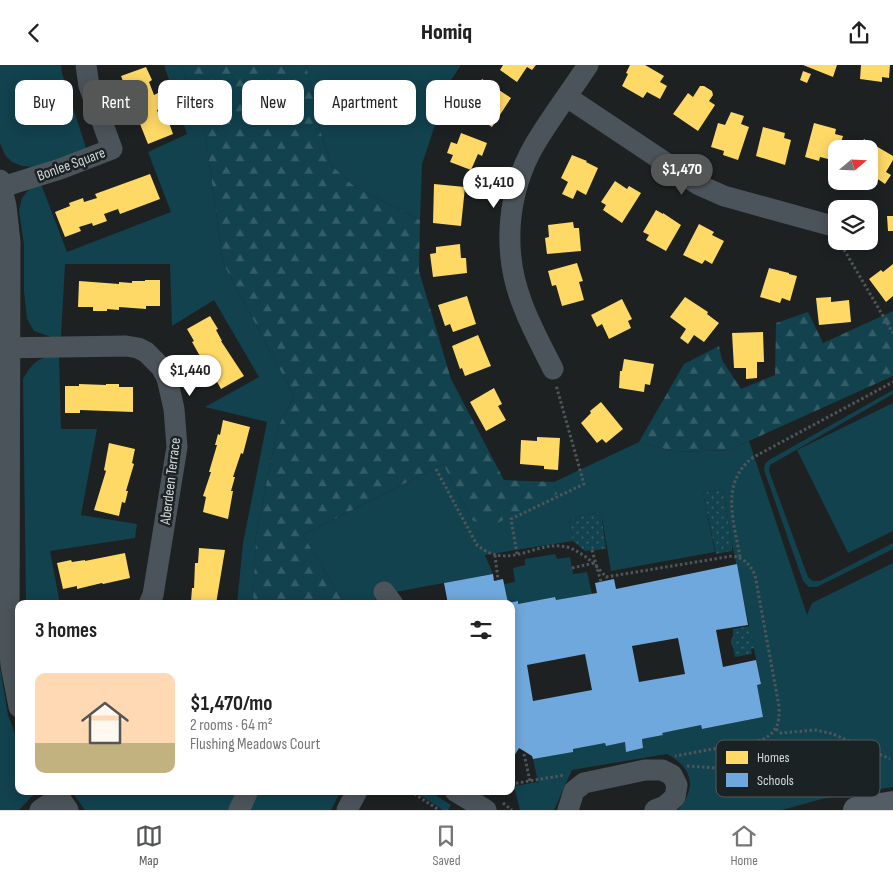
<!DOCTYPE html>
<meta charset="utf-8">
<style>
:root{--surface:#fff;--page:#f2f2f2;--text:#222;--muted:#767676;--line:#e0e0e0;--accent:#555757}
body{margin:0;font-family:"Sofia Sans Condensed",sans-serif;background:var(--page);color:var(--text);height:100vh;display:flex;flex-direction:column;font-size:19px;white-space:nowrap}
*{box-sizing:border-box;margin:0}
p{font-size:16px;color:var(--muted)}
.icon{flex:none;width:28px;height:28px;fill:none;stroke:currentColor;stroke-width:2;stroke-linecap:round;stroke-linejoin:round}
.map{position:relative;flex:1;overflow:hidden}
.drawer{position:absolute;left:15px;top:535px;width:500px;height:195px;display:flex;flex-direction:column;background:var(--surface);border-radius:10px;box-shadow:0 2px 12px #0003}
.drawer>*{flex:none}
.banner{position:absolute;left:15px;top:15px;width:500px;height:45px;display:flex;gap:10px}
.needle{width:32px;rotate:71deg}
.fabs{position:absolute;left:828px;top:75px;display:grid;gap:10px}
.fabs a{display:grid;place-items:center;width:50px;height:50px;border-radius:10px;background:var(--surface);box-shadow:0 2px 12px #0003;font-size:25px}
.price{position:absolute;translate:-50% -42px;padding:0 11px;border-radius:18px;background:#fff;color:#222;font-size:16px;line-height:32px;filter:drop-shadow(0 1px 2px #0008)}
.price::after{content:'';position:absolute;left:50%;top:30px;width:15px;height:11px;margin-left:-8px;background:inherit;clip-path:polygon(0 0,100% 0,50% 100%)}
.price.selected{background:var(--accent);color:#fff}
ul{padding:0;list-style:none}
li{display:flex;align-items:center;gap:15px;height:125px;padding:0 20px}
li span{display:grid;place-items:center;flex:none;width:140px;height:100px;border-radius:10px;color:#555}
li>.icon{margin-inline-start:auto}
span .icon{width:60px;height:60px;fill:#fffc;stroke-width:1}
li b{font-size:21px}
h2{display:flex;justify-content:space-between;align-items:center;height:60px;padding:0 20px;font-size:21px}
.chip{padding:0 18px;border-radius:10px;background:var(--surface);box-shadow:0 2px 12px #0003;font-size:18px;line-height:45px}
.chip.selected{background:var(--accent);color:#fff}
header{display:flex;justify-content:space-between;align-items:center;height:65px;padding:0 20px;background:var(--surface);font-size:22px;font-weight:800}
.menu{display:flex;justify-content:space-around;align-items:center;height:70px;border-top:1px solid var(--line);background:var(--surface);font-size:14px;color:var(--muted)}
.menu a{display:grid;justify-items:center;gap:2px}
.menu .selected{color:var(--accent)}
.map>svg:first-child{display:block}
.grass{fill:#11424e}
.forest{fill:url(#forest-firs)}
.park{fill:url(#park-dots)}
.homes{fill:#ffd966}
.schools{fill:#6fa8dc;fill-rule:evenodd}
.lines{fill:none;stroke-linecap:round;stroke-linejoin:round}
.path{stroke:#4f565a;stroke-width:3;stroke-dasharray:2.5 2.5;stroke-linecap:butt}
.minor{stroke:#4c545b;stroke-width:21}
.major{stroke:#535d66;stroke-width:26}
.labels{text-anchor:middle;stroke-width:5;stroke-linejoin:round;paint-order:stroke}
.street-label{font-size:15px;fill:#d2d7d8;stroke:#1b2224}
.key{fill:#1b2224;stroke:#52585a;stroke-width:1}
.key-label{font-size:14px;fill:#d2d7d8}
</style>
<header><svg class="icon" aria-label="back" viewBox="0 0 24 24"><path d="M15 5l-7 7 7 7"/></svg>Homiq<svg class="icon" aria-label="share" viewBox="0 0 24 24"><path d="M12 15V3M7 8l5-5 5 5M5 13v7h14v-7"/></svg></header>
<div class="map">
<svg width="893" height="745" viewBox="0 0 893 745">
<defs>
<pattern id="forest-firs" width="22" height="20" patternUnits="userSpaceOnUse" patternTransform="scale(1.25)"><rect width="22" height="20" fill="#11424e"/><path d="M5 1l3.5 6h-7zM16 11l3.5 6h-7z" fill="#335d67"/></pattern>
<pattern id="park-dots" width="8" height="8" patternUnits="userSpaceOnUse" patternTransform="scale(1.25)"><rect width="8" height="8" fill="#11424e"/><path d="M2 2h.1M6 6h.1" fill="none" stroke="#335d67" stroke-width="1.8" stroke-linecap="round"/></pattern>
</defs>
<rect width="100%" height="100%" fill="#1d2122"/>
<path class="grass" d="M0,0H61L62,8L86,83L67,94L34,102L22,101L12,97L5,90L0,78Z
M164,0H181L206,75L223,198L294,331L278,362L256,470L253,539H237L243,478L267,357L205,342L259,312L214,235L172,261L170,199H65L61,272H51L34,266L27,254L24,226V180L19,145L22,133L30,123L41,119L67,187L171,147L148,87L187,69Z
M306,0H461L449,18L422,99L420,155L354,121L331,100L320,65Z
M59,290L61,364H97L81,450L137,459L135,473L50,486L60,539H26L23,314C34,296 38,292 59,290Z
M893,325V329L770,400L769,406L808,512L813,516H820L893,478V484L817,522H809L803,516L764,405L765,399L769,395Z
M893,338V466L848,488L797,385Z
M749,376L807,550L812,538L893,498V722L822,734L782,745H678C697,723 693,703 667,689L572,705L554,745H520L514,721L538,717L533,694L573,687V684L605,678L606,681L625,677L627,686L643,683L642,674L662,670V668L701,660L702,664L763,652L757,620L761,618L732,479L723,424L703,428L715,487L611,506L601,447L569,454L573,476L485,490L493,509L395,527L390,521L375,533L378,539H344L303,470L443,399L472,455L559,428L554,417L639,377L676,387L729,385Z
M555,489L557,494L570,492L573,509L587,507L592,529L556,535L555,532L518,539L517,536L508,538L504,519L515,517L513,503L525,500V494Z
M0,602L8,650L19,679V726H34V729L19,745H0Z
M71,726H341L331,745H85Z
M414,726H429L451,740L448,745H443Z"/>
<path class="forest" d="M181,0H306L320,65L331,100L354,121L420,155L419,206L451,314L504,415L554,417L559,428L489,462L472,455L443,399L303,470L344,539H253L256,470L278,362L294,331L223,198L206,75Z
M893,246V311L729,385L676,387L639,377L684,299L719,281L722,295L741,324L775,310L776,258L808,247L823,278Z"/>
<path class="park" d="M723,424L732,479V486L716,489L703,428Z
M601,447L606,484L585,486L573,476L569,454Z
M750,561L754,583L751,584L752,589L735,592L733,582L731,579V575L733,572V564Z"/>
<path class="homes" d="M503,0H536L532,5L527,2L517,17L500,5Z
M630,0H645L664,11L660,17L667,21L660,34L647,27L643,33L622,21L628,9L626,8Z
M803,0H837L833,12Z
M861,0H890L889,13L882,12V17L860,14Z
M146,2L152,15L149,17L154,30L158,28L163,42L157,45L162,57L168,55L173,69L148,79L140,59L138,60L124,25L126,24L121,11Z
M803,6L811,9L807,18L800,15Z
M482,14L511,33L492,62L483,56L486,52L470,42L474,35L470,33Z
M700,21H704L712,26L713,30L709,36L715,40L698,66L673,49L688,28L693,32Z
M731,47L744,51L741,59L749,62L738,95L723,90L724,86L711,82L718,58L725,60Z
M814,58L836,64L835,69L843,71L839,84H836V96L820,92L819,96L805,92Z
M763,62L785,68L784,73L791,75L785,100L756,91Z
M461,68L487,78L482,91L478,89L471,105L450,97L453,90L447,88L451,77L457,79Z
M864,74L893,91V95L886,107L891,110L885,119L869,108V84H858Z
M572,90L587,96L586,97L598,103L586,130L577,125L573,134L562,129L568,117L561,113Z
M150,109L160,134L120,149L118,144L104,149L107,156L93,161L92,158L79,162L81,166L65,172L55,147L70,141L69,138L83,133L84,137L97,133L95,129Z
M615,116L627,124L629,121L641,128L622,158L603,145L606,140L601,137Z
M434,119L465,122L461,161L433,158Z
M656,145L663,149V148L681,160L666,186L646,175L649,170L643,167Z
M887,151H893V166H888Z
M573,157L574,163H579L581,186L547,189L545,173L549,172L548,160Z
M699,159L714,167L712,170L724,176L712,199L705,195L702,199L683,190Z
M460,179L461,193H466L467,208L433,212L430,189L436,188V182Z
M577,198L583,216L579,217L584,235L562,241L556,220L552,221L548,206Z
M893,199V231L886,237L869,214L881,205L883,207Z
M769,203L789,208V209L797,211L790,236L782,233L780,238L760,232Z
M145,215H160V241H146V244L119,242V245L107,244V246H93V242H78L79,216L119,219V217L132,218V216H145Z
M467,231L476,259L453,267L450,259L445,261L438,240Z
M685,232L708,247L707,249L719,258L704,277L694,270L688,279L680,273L686,264L670,252Z
M831,232V237L849,235L851,257L819,260L816,233Z
M622,234L632,254L628,256L631,263L609,274L602,259L597,262L591,250Z
M210,251L218,264L216,265L222,276H221L244,311L221,324L214,311L211,313L204,301L205,300L192,277L194,276L187,264Z
M763,267L764,297H757V313L746,314V303H734L732,268Z
M478,270L491,301L465,311L462,303L460,304L452,281Z
M624,294L654,299L650,320L645,319L644,327L619,323L620,306H622Z
M79,319L106,320V319H119V322H133V347L80,345V348H65V321H79Z
M494,323L502,339L498,341L506,355L486,366L470,337Z
M601,337L623,364L606,378L602,374L597,378L581,358L591,348L590,346Z
M223,355L250,362L243,389L241,388L233,412H235L231,426H233L228,454L203,447L206,432L203,431L211,407H209L217,380H215L218,369L220,370Z
M537,372L560,373L558,405L544,404V401L520,399L521,375L537,376Z
M109,378L135,384L132,398L134,399L126,426H128L125,438L122,437L119,451L94,445L106,406L104,405Z
M199,483L225,485L216,539H189V535L191,536L192,523H194L195,498H198Z
M125,488L130,513L103,519L102,518L77,524V521L63,524L57,498L71,495L72,497L85,495V496Z"/>
<path class="schools" d="M737,499L748,560L716,565L723,602L756,595L761,619L757,620L763,652L702,664L701,660L662,668L663,670L642,674L643,683L626,687L625,677L606,681L605,678L573,684V687L533,694L532,691L519,683L514,691H511V539H448L444,518L493,509L494,516L503,514L508,538L518,536V539L555,532L556,535L597,528L595,518L614,514L616,524ZM678,573L685,609L639,617L632,581ZM585,589L592,625L533,636L527,600Z"/>
<g class="lines">
<path class="path" d="M839,176L893,268
M436,404L477,480C511,508 537,472 570,483C585,489 596,500 606,512L732,491C744,493 750,499 755,510L779,641C780,658 777,667 762,675L675,691
M592,485L601,517
M517,489L511,454L584,419L556,320
M495,490L498,515
M740,492C734,457 720,419 752,393L893,317
M572,503L594,498
M776,664L781,668L816,665L833,669L890,694
M524,689L530,716
M687,701L805,709L811,713L814,722
M511,719L565,710
M410,726L439,745
M503,738L512,745"/>
<path class="minor" d="M567,32L699,120L724,131L829,160
M0,115L6,141L10,177L9,574L11,600L19,642
M2,122L60,104L112,84L89,21L86,0
M0,283L126,281L138,283L146,287L161,302L167,313L174,344L177,382L153,530L149,539
M553,304C542,282 530,260 522,238C502,186 507,127 535,79C551,52 571,26 588,0
M384,527L393,539
M55,726L68,745
M455,726L486,745
M40,745L58,733
M239,745L248,726
M347,745L357,726
M568,745L574,726L584,718L645,705H662L672,710L677,720L675,732L665,741L655,745"/>
<path class="major" d="M856,745L893,739"/>
</g>
<g class="labels">
<g class="street-label">
<text transform="translate(71 99) rotate(-20)" y="5">Bonlee Square</text>
<text transform="translate(170 416) rotate(-83)" y="5">Aberdeen Terrace</text>
</g>
</g>
<rect x="716" y="675" width="164" height="57" rx="8" class="key"/>
<rect x="726" y="686" width="22" height="13" fill="#ffd966"/>
<rect x="726" y="708" width="22" height="14" fill="#6fa8dc"/>
<g class="key-label">
<text x="757" y="697">Homes</text>
<text x="757" y="720">Schools</text>
</g>
</svg>
<div class="fabs">
<a><svg class="needle" viewBox="-14 -14 28 28"><path d="M0-13l5 13h-10z" fill="#e53935"/><path d="M0 13l5-13h-10z" fill="#767676"/></svg></a>
<a><svg class="icon" aria-label="layers" viewBox="0 0 24 24"><path d="M12 4l9 5-9 5-9-5zM3 14l9 5 9-5"/></svg></a>
</div>
<b class="price selected" style="left:682px;top:131px">$1,470</b>
<b class="price" style="left:494px;top:144px">$1,410</b>
<b class="price" style="left:190px;top:332px">$1,440</b>
<div class="banner">
<a class="chip">Buy</a>
<a class="chip selected">Rent</a>
<a class="chip">Filters</a>
<a class="chip">New</a>
<a class="chip">Apartment</a>
<a class="chip">House</a>
</div>
<section class="drawer">
<h2>3 homes<svg class="icon" aria-label="filters" viewBox="0 0 24 24"><path d="M4 7h16M4 17h16"/><circle cx="9" cy="7" r="2"/><circle cx="15" cy="17" r="2"/></svg></h2>
<ul>
<li><span style="background:linear-gradient(#ffd9b3 70%,#c2b280 0)"><svg class="icon" aria-label="home" viewBox="0 0 24 24"><path d="M3 11l9-7 9 7M6 9v11h12V9"/></svg></span><div><b>$1,470/mo</b><p>2 rooms · 64 m²</p><p>Flushing Meadows Court</p></div></li>
</ul>
</section>
</div>
<nav class="menu">
<a class="selected"><svg class="icon" aria-label="map" viewBox="0 0 24 24"><path d="M3 6l6-2 6 2 6-2v14l-6 2-6-2-6 2zM9 4v14M15 6v14"/></svg>Map</a>
<a><svg class="icon" aria-label="saved" viewBox="0 0 24 24"><path d="M7 4h10v16l-5-4-5 4z"/></svg>Saved</a>
<a><svg class="icon" aria-label="home" viewBox="0 0 24 24"><path d="M3 11l9-7 9 7M6 9v11h12V9"/></svg>Home</a>
</nav>
